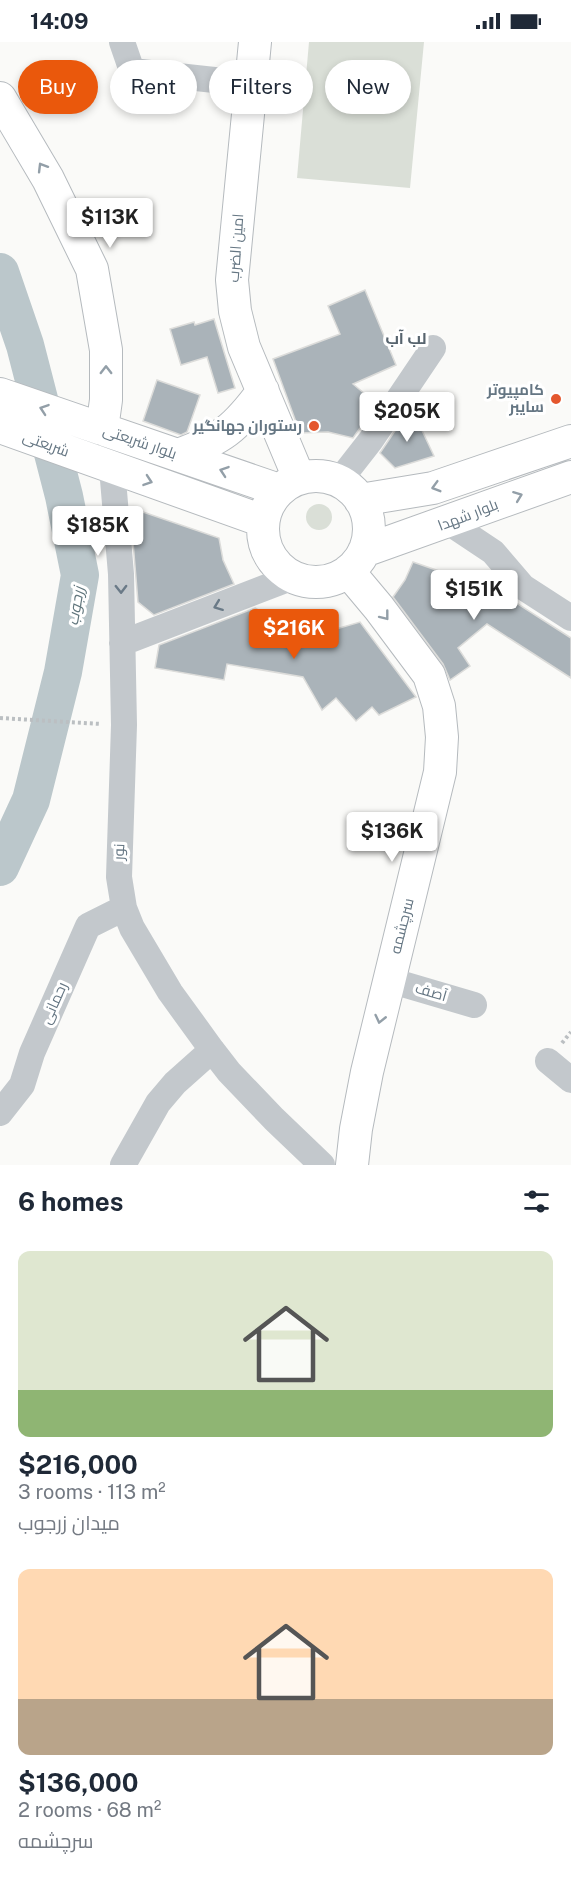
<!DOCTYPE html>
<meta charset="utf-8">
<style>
:root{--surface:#fff;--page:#f2f2f3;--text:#1f2937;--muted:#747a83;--accent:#ea580c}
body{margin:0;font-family:"Public Sans",Cairo,sans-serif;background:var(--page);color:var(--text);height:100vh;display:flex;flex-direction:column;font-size:22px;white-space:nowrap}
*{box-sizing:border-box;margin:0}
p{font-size:20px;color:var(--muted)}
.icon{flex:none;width:33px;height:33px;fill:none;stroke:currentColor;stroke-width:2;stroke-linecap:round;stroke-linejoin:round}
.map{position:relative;height:1123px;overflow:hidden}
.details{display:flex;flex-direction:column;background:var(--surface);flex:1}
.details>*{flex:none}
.top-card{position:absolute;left:18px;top:18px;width:536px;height:54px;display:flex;gap:12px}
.price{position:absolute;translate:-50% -51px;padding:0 14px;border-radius:6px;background:#fff;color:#222;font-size:20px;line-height:39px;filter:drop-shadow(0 2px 3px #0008)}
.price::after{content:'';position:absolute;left:50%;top:36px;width:18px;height:14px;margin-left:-9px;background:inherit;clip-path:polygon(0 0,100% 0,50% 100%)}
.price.active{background:var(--accent);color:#fff}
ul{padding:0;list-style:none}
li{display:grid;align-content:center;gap:12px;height:318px;padding:0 18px}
li span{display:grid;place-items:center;height:186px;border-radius:12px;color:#555}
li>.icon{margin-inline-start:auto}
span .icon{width:108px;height:108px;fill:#fffc;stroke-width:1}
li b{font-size:26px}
h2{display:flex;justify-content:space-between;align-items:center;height:72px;padding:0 18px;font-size:26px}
.tag{padding:0 21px;border-radius:27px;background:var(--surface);box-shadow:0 3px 9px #0003;font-size:21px;line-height:54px}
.tag.active{background:var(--accent);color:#fff}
.status{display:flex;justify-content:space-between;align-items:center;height:42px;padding:0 30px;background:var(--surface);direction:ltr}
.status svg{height:16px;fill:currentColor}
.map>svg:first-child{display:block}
.green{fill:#dadfd7}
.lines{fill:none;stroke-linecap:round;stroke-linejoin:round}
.river{stroke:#bbc7cb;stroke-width:38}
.building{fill:#aab3b9;stroke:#dcdcda;stroke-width:1.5}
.major-casing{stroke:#b5babe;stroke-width:34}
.path{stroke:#bbbfc2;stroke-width:4;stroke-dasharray:3 3;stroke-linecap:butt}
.minor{stroke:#c3c8cc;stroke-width:26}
.major{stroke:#fff;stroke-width:32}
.oneway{stroke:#939fa8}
.oneway2{stroke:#6a7a87}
.poi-dot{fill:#e4572e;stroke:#fff;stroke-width:2}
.labels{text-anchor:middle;stroke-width:6;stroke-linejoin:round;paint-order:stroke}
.street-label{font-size:15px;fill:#657683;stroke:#fff}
.poi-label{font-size:15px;font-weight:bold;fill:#657683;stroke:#fff;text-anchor:end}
.neighbourhood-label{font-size:16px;font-weight:bold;fill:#57646e;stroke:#fff}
.water-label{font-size:16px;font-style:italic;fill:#60757c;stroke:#fff}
</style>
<div class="status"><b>14:09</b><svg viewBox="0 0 49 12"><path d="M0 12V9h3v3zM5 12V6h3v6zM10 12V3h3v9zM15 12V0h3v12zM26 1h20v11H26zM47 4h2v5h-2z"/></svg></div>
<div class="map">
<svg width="571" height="1123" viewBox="0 0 571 1123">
<rect width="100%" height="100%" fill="#fafaf8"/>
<path class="green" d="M309,0H424L410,146L297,136Z
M306 475a13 13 0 1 1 26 0a13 13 0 1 1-26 0Z"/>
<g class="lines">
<path class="river" d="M0,230L25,303L64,454L80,533L63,630L31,758L0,825"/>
</g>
<path class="building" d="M365,248L396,323L353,342L377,362L353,396L328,390L300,391L273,317L340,292L328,264Z
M214,277L235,346L218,351L207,315L181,323L170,287L194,280L195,283Z
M157,338L200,353L187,390L181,393L143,379Z
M411,365L434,414L395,426L380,411Z
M143,470L219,496L223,518L234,542L154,573L138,560L131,476Z
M413,520L439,529L473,565L496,548L571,596V636L487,582L458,606L470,624L450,638L443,622L393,555L405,538Z
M255,566L278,580L307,588L336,587L360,580L416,655L379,673L372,665L356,679L336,656L322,668L303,635L227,622L224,638L155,626L159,603Z"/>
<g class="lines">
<defs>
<path id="major" d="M255,0L232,238L235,269L244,305L299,436
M0,56L48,137L92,227L106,308V358L102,387
M0,352L279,448
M0,385L263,479
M178,413C222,397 235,387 263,349
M263 487a53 53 0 1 1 106 0a53 53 0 1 1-106 0Z
M360,458L433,446L571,399
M364,509L571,435
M348,529L379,566L429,633L439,664L442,695L440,730L367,1030L356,1087L352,1123"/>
</defs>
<use href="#major" class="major-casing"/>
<path class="path" d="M0,676L101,682
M562,1001L571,990"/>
<path class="minor" d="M122,0L132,29L251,42
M112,426L121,532L124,683L119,835L124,866L132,886L170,950L212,1008L229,1030L274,1077L322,1123
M339,439L371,398L433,306
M448,480L493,510L523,545L571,576
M122,601L293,535
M389,938L474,963
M548,1019L571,1038
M0,1071L22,1043L32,1011L88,884L124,866
M123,1123L158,1061L175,1041L212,1008"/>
<use href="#major" class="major"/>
</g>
<defs><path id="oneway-chevron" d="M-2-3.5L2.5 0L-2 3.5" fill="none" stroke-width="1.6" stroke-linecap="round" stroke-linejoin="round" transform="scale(1.5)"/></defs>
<g class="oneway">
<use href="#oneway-chevron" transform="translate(42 125) rotate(-121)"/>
<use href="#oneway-chevron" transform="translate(106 328) rotate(-90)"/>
<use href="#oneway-chevron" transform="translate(44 367) rotate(-161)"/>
<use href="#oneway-chevron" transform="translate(224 429) rotate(-161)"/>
<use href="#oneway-chevron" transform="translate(148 439) rotate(19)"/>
<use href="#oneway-chevron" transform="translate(436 445) rotate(164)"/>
<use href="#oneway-chevron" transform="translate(518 454) rotate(-21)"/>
<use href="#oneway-chevron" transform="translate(385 574) rotate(52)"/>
<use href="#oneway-chevron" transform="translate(380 977) rotate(103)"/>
</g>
<g class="oneway2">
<use href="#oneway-chevron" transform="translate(121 547) rotate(89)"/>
<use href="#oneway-chevron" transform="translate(218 564) rotate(159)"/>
</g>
<g class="poi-dot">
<circle cx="556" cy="357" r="6"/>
<circle cx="314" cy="384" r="6"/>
</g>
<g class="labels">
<g class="street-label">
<text transform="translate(236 206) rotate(-86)" y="5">امین الضرب</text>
<text transform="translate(140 400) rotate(19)" y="5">بلوار شریعتی</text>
<text transform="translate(46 402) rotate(20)" y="5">شریعتی</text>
<text transform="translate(468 473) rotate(-21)" y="5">بلوار شهدا</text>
<text transform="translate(119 810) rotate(-88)" y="5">نور</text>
<text transform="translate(402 884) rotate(-76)" y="5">سرچشمه</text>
<text transform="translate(431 950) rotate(16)" y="5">آصف</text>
<text transform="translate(54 961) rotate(-66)" y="5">رحمانی</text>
</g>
<g class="poi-label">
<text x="544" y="353">کامپیوتر<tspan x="544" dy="17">سایبر</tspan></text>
<text x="302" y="389">رستوران جهانگیر</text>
</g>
<g class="neighbourhood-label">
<text x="406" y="302">لب آب</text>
</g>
<g class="water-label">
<text transform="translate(75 564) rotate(-80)" y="6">زرجوب</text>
</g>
</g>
</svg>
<b class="price" style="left:110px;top:207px">$113K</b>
<b class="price" style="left:407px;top:401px">$205K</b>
<b class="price" style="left:98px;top:515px">$185K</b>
<b class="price" style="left:474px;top:579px">$151K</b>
<b class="price active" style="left:294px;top:618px">$216K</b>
<b class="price" style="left:392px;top:821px">$136K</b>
<div class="top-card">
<a class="tag active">Buy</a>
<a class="tag">Rent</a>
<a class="tag">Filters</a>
<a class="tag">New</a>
</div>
</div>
<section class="details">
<h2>6 homes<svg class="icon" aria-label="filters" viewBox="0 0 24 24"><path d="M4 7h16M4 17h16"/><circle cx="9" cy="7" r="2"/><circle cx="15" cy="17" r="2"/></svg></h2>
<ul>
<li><span style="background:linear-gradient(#dfe7d0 75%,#8fb573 0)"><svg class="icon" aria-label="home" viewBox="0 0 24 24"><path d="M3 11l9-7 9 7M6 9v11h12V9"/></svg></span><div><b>$216,000</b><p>3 rooms · 113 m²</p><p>میدان زرجوب</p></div></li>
<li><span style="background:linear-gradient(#ffd9b3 70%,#b9a48a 0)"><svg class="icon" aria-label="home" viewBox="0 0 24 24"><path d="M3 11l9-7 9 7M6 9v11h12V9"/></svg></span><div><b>$136,000</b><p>2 rooms · 68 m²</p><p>سرچشمه</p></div></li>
</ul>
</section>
